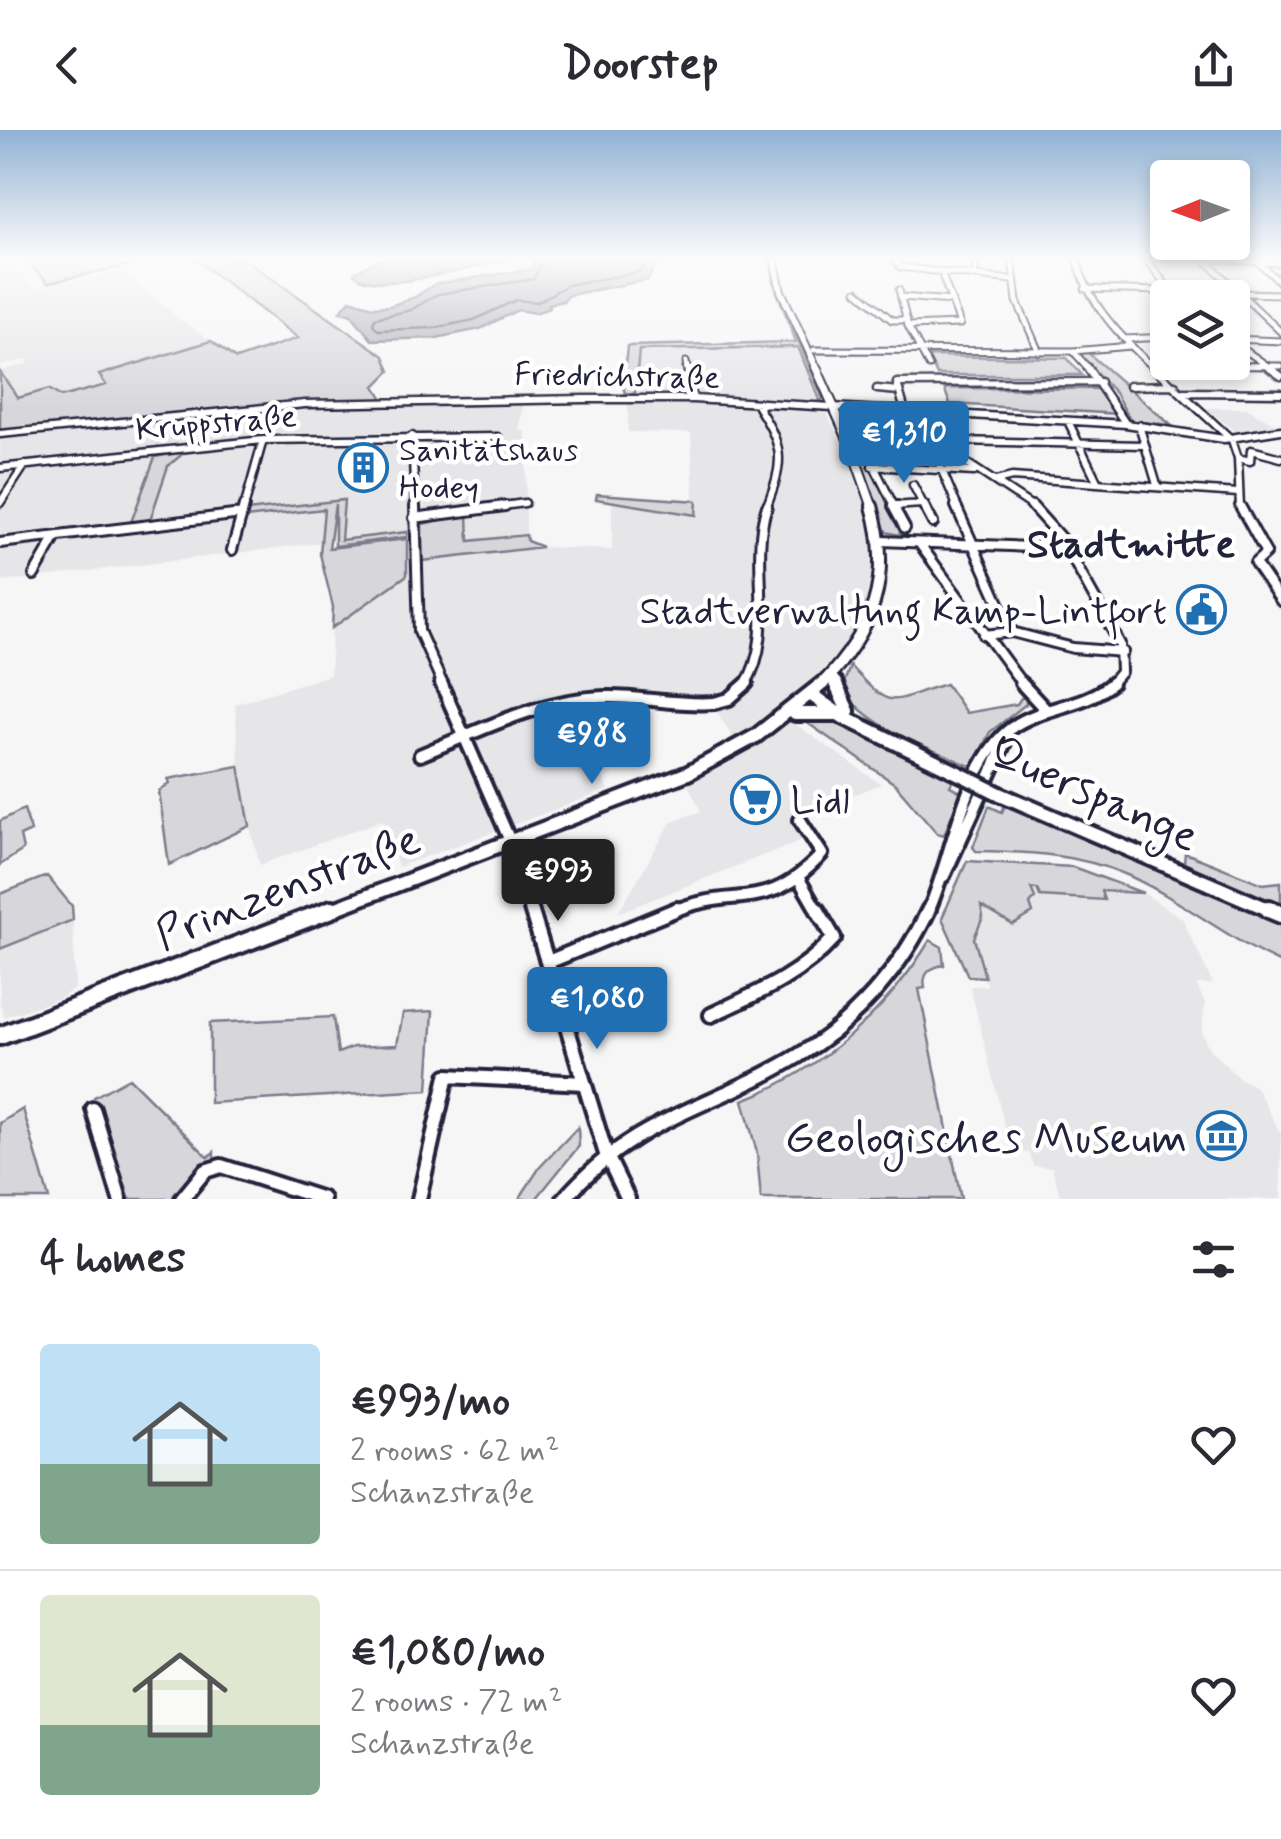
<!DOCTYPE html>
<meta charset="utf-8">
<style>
:root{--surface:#fff;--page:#f2f2f3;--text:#2b2b33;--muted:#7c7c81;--line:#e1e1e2;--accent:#1f6fb2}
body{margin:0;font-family:Mynerve,sans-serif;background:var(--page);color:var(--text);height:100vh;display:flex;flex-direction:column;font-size:38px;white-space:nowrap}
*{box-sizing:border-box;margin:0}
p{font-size:32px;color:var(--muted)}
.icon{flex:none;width:55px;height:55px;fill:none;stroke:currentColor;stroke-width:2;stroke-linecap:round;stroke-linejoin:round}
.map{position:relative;height:1069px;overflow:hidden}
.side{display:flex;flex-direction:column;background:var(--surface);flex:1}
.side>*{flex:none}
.needle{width:65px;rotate:269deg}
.fabs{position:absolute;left:1150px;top:30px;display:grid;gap:20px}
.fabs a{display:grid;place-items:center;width:100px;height:100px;border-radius:10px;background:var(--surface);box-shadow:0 5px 15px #0003;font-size:50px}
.price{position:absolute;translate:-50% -85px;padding:0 22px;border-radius:10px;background:var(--accent);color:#fff;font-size:32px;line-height:65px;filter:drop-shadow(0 2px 5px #0008)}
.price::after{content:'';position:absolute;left:50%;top:60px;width:30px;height:22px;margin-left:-15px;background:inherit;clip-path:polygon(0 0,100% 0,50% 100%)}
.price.active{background:#222;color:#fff}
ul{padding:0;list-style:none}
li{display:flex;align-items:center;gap:30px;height:250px;padding:0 40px}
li+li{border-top:2px solid var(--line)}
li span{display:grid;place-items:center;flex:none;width:280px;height:200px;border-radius:10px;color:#555}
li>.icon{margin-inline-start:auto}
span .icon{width:120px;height:120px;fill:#fffc;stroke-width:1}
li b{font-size:42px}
h2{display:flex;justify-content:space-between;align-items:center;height:120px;padding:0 40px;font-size:42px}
header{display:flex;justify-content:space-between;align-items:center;height:130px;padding:0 40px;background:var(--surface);font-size:45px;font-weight:800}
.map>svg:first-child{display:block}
.built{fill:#e6e6e9}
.green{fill:#d7d7db;stroke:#7c7c8b;stroke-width:2.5}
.water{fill:#aeaeb7;stroke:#767685;stroke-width:2.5}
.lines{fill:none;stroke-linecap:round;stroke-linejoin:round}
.shore{stroke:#5a5a6d;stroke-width:2.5}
.minor-far4-casing{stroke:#22223b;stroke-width:9}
.minor-far3-casing{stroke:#22223b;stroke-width:11}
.minor-far2-casing{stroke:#22223b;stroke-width:14}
.minor-far1-casing{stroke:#22223b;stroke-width:18}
.minor-casing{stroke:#22223b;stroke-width:20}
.major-far4-casing{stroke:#22223b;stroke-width:10}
.major-far3-casing{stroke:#22223b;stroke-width:12}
.major-far2-casing{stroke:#22223b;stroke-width:16}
.major-far1-casing{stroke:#22223b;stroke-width:20}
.major-casing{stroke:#22223b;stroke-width:24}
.minor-far4{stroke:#fff;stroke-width:5}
.minor-far3{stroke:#fff;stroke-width:6}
.minor-far2{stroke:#fff;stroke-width:8}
.minor-far1{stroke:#fff;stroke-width:10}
.minor{stroke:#fff;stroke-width:12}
.major-far4{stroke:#fff;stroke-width:6}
.major-far3{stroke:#fff;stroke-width:8}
.major-far2{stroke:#fff;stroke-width:10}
.major-far1{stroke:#fff;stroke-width:12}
.major{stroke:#fff;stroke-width:16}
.major-bridge-casing{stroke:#22223b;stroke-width:20;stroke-linecap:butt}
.major-bridge{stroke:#fff;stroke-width:12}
.labels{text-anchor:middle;stroke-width:9;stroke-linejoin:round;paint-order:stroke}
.far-street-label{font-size:32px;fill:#22223b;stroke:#fff}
.far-poi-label{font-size:32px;fill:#22223b;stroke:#fff;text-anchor:start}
.poi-label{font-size:38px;fill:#22223b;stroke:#fff;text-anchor:end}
.neighbourhood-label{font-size:40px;font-weight:bold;fill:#22223b;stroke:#fff}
.near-street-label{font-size:45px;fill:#22223b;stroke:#fff}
.near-poi-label{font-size:45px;fill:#22223b;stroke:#fff;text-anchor:end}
</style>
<header><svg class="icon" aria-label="back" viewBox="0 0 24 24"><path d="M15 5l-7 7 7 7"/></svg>Doorstep<svg class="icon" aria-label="share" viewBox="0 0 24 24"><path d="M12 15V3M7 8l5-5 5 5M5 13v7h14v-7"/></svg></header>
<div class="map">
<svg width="1281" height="1069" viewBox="0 0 1281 1069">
<rect width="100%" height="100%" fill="#f6f6f7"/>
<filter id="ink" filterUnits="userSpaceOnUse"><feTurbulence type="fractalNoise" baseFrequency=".01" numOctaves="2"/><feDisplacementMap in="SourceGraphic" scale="20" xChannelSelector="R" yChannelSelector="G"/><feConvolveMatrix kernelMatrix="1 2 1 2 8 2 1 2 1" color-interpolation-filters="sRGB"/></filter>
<g filter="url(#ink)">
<path class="built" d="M0,129H6L34,159L121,141L178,188L211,211L100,245L107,254L66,267L54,266L49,259L18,268L0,241L29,233L27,229L0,236Z
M796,217L871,379L878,412L877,448L866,484L842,519L781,584L881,654L791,690L802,710L618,783L671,692L701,681L686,651V638L734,609L715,579L600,573L577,579L608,660L398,737L383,690L260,735L241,663L235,574L330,545L332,498L407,445V402L0,452V304L305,274L524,270L519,301H526V405L469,412L424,392L422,431L542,417L612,420V373L596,369L597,364L694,370L691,303L628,302V272L640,267L635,264L639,220Z
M1206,278H1246L1279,296L1237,303Z
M974,755L1037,758L1104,769L1101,761L1143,763L1182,788L1213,854H1196L1205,873L1202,903L1209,919L1240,949L1256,957L1281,1004V1069H1061L1052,1037L1033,1036L1029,1023L1011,1022L970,856H987L974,808L983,787Z
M73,790L75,858L59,869L4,887L0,873V819Z"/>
<path class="green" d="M25,129H156L48,153Z
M195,129H244L384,226L390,241L375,256L383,269L0,304V242L18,268L49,259L61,267L106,255L99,245L211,211L236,229L298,208Z
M771,129L777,160L823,269L820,271L798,217L639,220L635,264L625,263L623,257L627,216L796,212L774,154Z
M1087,222L1171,295L1131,291L1115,263L1079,225Z
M928,226L1067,228L1082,245H937Z
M944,258L1105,259L1121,284L950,274Z
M847,283L856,287L847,288L849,296L898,388L900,403L912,408L886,402C873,362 856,322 843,284Z
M186,321L168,336L149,393L130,395L155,327Z
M597,364L697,371L696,385L596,369Z
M344,370L341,410L407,402V407L335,416V374L329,418L407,409V445L332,498L333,477L320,424L324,379L245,388L247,381Z
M468,384L469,411L526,405L527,411L542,417L422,431V394Z
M850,536C896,586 888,569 946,554L966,583L1017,574L1021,568H1025L1026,574L990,602L972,637C929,617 870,600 842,559Z
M825,584L954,648L950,656L961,662L944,705L937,703L895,654L809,594Z
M239,636L250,696L169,735L159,661L170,653L168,649Z
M1006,673L1281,790V833C1227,809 1181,769 1127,745C1079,724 1028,722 976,721L973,717L989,676L1002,682Z
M24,679L31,701L20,706L23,720L0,735V691Z
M1185,723L1263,754L1281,752V776L1184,733Z
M967,731L1073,737L1143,763L1101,761L1104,770L1040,766L1037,759L1031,758L1035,768L1030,774L1033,783L1013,795L981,776L983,787L974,808L985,847L968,846L942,788Z
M47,746L72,776L73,790L0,819V764Z
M930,810L942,817L944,835C930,837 922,844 925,858L919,859L961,1069H761L757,1023L743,970C821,941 888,880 930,810Z
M433,881L428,960L210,973V893L333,887L338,923L353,917L397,915L403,883Z
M129,948L208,1027L214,1022V1029L200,1038L175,1069H125L94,967Z
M23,979L49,1069H0V993Z
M578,997L579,1016L536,1069H519L540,1037Z"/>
<path class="water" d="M379,129H511C481,134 372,168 354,143Z
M534,129H665L653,139L648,150L569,165L563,171L549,174L550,178L535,183L518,180L480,199L436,208L372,210L351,184L340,182L350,170L373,177L390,176L415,167L435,154L532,139Z"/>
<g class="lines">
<path class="shore" d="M542,129L534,149L438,164L411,180L375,188L373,194L378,200L434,198L474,190L516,170L538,172L567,155L640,142L650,129"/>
<defs>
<path id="minor-far4" d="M895,129L900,137L1012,150
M1012,129L1017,171L1039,222
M1077,129C1088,175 1122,208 1155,239
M1146,129L1176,168
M1204,129L1281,202
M1213,129L1281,133
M1258,132L1281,153
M974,145L977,129
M1085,159L1281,164
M899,160L908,196L929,236
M857,161L892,190H907
M901,167L952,171
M908,196L960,194L941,142
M1124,209L1168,207
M1232,209L1281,211
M1232,211L1272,239
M814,220L1073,221L1131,216
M1073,221L1089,239
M686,232L687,239
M1154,235L1281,236"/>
<path id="minor-far3" d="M687,237L693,269
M1087,237L1126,294
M1153,237L1232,310L1238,328L1240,378
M1268,237L1281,246
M1129,256L1175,255
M877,259L899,261
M1184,262L1281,263
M762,274L758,277C785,319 784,332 766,378
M851,290L895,378
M1068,291L1097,351
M1139,295L1157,355
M886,300L900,318H908
M0,304L305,274L584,269H693L1126,294L1224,309L1281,300
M412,306L415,378
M857,308L889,306
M1238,328L1250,331L1251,320L1281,328
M872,336L974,342
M0,338L263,310L498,307
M996,351L1012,347L1238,363
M913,355L925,378
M0,373L25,335
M893,376L922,374
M244,378L263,310
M487,378L525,373
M958,378L935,324L940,317L955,311L1144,315
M1035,378L909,295L897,253L1100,252"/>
<path id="minor-far2" d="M415,376L419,501L443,555
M893,376L905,398
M893,376H898
M924,376L933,393
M956,376L1012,502L1073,518L1123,522
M1032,376L1066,414
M1240,376L1266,423L1255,433L1281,471
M414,388L505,376
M881,411L1058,418
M0,413L242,384L244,376
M919,413L1023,555
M1066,414L1078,423L1067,425L1058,418Z
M232,420L242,384
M1071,426L1120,514L1121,542L1110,555
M34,445L56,407
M984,505L1012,502
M745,555C778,503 748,432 767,376"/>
<path id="minor-far1" d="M441,553L510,711L532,782
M1021,553L1046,580
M420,625C479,601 540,569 605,567C642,566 677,576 714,573L729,569L747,553
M944,746L1008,606
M799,749L818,782
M671,782C737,754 764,787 822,724L800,690
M928,782C953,728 963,631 1014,596C1044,576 1084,577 1112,553"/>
<path id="minor" d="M531,779L606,1024L628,1069
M548,832L677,779
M711,885C756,864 800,846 834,808L817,779
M93,979L120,1069
M182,1069L205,1041L221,1036L323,1069
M419,1069L447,946L584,953
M564,1069C637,985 709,980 798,926C855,892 901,839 929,779"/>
<path id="major-far4" d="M774,129L781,161L817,239"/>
<path id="major-far3" d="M816,237L851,316L873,378"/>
<path id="major-far2" d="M831,545L836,555
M821,555C873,501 893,450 872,376"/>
<path id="major-far1" d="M835,553L848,581
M813,566L843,587L960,644
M795,584H836
M1000,664L1275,782
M326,782L688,643L756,606L823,553"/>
<path id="major" d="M1269,779L1281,784
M0,906L332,779"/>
</defs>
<use href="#minor-far4" class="minor-far4-casing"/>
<use href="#minor-far3" class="minor-far3-casing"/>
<use href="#minor-far2" class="minor-far2-casing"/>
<use href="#minor-far1" class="minor-far1-casing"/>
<use href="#minor" class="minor-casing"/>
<use href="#major-far4" class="major-far4-casing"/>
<use href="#major-far3" class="major-far3-casing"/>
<use href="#major-far2" class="major-far2-casing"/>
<use href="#major-far1" class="major-far1-casing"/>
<use href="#major" class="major-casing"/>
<use href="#minor-far4" class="minor-far4"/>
<use href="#minor-far3" class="minor-far3"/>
<use href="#minor-far2" class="minor-far2"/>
<use href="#minor-far1" class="minor-far1"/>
<use href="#minor" class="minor"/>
<use href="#major-far4" class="major-far4"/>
<use href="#major-far3" class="major-far3"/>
<use href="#major-far2" class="major-far2"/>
<use href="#major-far1" class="major-far1"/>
<use href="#major" class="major"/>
<defs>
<path id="major-bridge" d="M960,644L1000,664"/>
</defs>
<use href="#major-bridge" class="major-bridge-casing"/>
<use href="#major-bridge" class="major-bridge"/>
</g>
</g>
<linearGradient id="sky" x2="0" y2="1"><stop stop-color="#91b2d4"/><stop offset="0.46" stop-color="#fbfbfb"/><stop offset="1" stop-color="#fbfbfb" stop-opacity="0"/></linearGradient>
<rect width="1281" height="279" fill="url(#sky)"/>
<defs>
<symbol id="building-ring" viewBox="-11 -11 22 22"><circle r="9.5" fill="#fff" stroke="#1f6fb2" stroke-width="1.5"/><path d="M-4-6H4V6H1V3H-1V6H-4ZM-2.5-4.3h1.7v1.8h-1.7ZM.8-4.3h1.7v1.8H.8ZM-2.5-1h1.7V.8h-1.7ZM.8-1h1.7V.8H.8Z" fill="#1f6fb2"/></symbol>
<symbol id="civic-ring" viewBox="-11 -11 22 22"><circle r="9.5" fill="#fff" stroke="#1f6fb2" stroke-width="1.5"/><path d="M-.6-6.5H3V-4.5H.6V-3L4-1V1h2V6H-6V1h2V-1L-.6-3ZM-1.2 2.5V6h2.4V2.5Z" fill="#1f6fb2"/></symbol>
<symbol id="supermarket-ring" viewBox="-11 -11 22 22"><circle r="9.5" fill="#fff" stroke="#1f6fb2" stroke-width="1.5"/><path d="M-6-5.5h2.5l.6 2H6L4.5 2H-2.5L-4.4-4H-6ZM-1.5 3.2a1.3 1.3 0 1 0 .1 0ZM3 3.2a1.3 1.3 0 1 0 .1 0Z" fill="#1f6fb2"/></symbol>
<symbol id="museum-ring" viewBox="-11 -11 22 22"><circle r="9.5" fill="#fff" stroke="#1f6fb2" stroke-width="1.5"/><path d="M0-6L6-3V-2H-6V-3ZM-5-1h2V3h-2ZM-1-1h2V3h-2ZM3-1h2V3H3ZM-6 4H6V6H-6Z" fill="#1f6fb2"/></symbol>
</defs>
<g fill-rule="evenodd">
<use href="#building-ring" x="336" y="310" width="55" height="55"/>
<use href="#civic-ring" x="1174" y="452" width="55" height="55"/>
<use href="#supermarket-ring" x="728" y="642" width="55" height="55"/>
<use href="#museum-ring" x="1194" y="978" width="55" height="55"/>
</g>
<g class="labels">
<g class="far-street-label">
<text transform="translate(617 245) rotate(1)" y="11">Friedrichstraße</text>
<text transform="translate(216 292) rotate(-5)" y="11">Kruppstraße</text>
</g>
<g class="far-poi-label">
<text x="399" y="330">Sanitätshaus<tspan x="399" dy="37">Hodey</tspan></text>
</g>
<g class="poi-label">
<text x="1167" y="493">Stadtverwaltung Kamp-Lintfort</text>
<text x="791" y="683" text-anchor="start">Lidl</text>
</g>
<g class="neighbourhood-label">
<text x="1131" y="427">Stadtmitte</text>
</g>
<g class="near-street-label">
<text transform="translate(1095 662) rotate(24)" y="16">Querspange</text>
<text transform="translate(287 755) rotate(-21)" y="16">Prinzenstraße</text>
</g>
<g class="near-poi-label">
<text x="1187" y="1022">Geologisches Museum</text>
</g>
</g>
</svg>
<div class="fabs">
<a><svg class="needle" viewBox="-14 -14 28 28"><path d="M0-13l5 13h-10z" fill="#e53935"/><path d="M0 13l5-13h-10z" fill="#7c7c81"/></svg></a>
<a><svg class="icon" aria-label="layers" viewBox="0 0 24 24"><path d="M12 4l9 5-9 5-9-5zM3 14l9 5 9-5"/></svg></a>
</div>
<b class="price" style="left:904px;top:356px">€1,310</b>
<b class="price" style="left:592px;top:657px">€988</b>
<b class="price active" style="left:558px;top:794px">€993</b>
<b class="price" style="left:597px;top:922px">€1,080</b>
</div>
<section class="side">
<h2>4 homes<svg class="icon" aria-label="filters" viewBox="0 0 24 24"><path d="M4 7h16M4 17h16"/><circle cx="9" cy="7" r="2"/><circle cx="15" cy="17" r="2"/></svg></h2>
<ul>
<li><span style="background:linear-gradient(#bfe0f5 60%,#7fa58c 0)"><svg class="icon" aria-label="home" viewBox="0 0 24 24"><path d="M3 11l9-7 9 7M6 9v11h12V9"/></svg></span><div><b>€993/mo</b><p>2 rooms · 62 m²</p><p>Schanzstraße</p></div><svg class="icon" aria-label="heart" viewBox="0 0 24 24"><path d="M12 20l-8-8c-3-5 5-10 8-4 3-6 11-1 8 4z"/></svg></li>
<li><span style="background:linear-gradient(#dfe7d0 65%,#7fa58c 0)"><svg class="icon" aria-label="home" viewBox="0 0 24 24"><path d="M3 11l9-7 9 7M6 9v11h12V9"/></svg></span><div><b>€1,080/mo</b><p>2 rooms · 72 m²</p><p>Schanzstraße</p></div><svg class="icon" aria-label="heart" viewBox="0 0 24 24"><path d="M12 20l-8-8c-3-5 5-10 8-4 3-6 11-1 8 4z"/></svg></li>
</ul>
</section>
